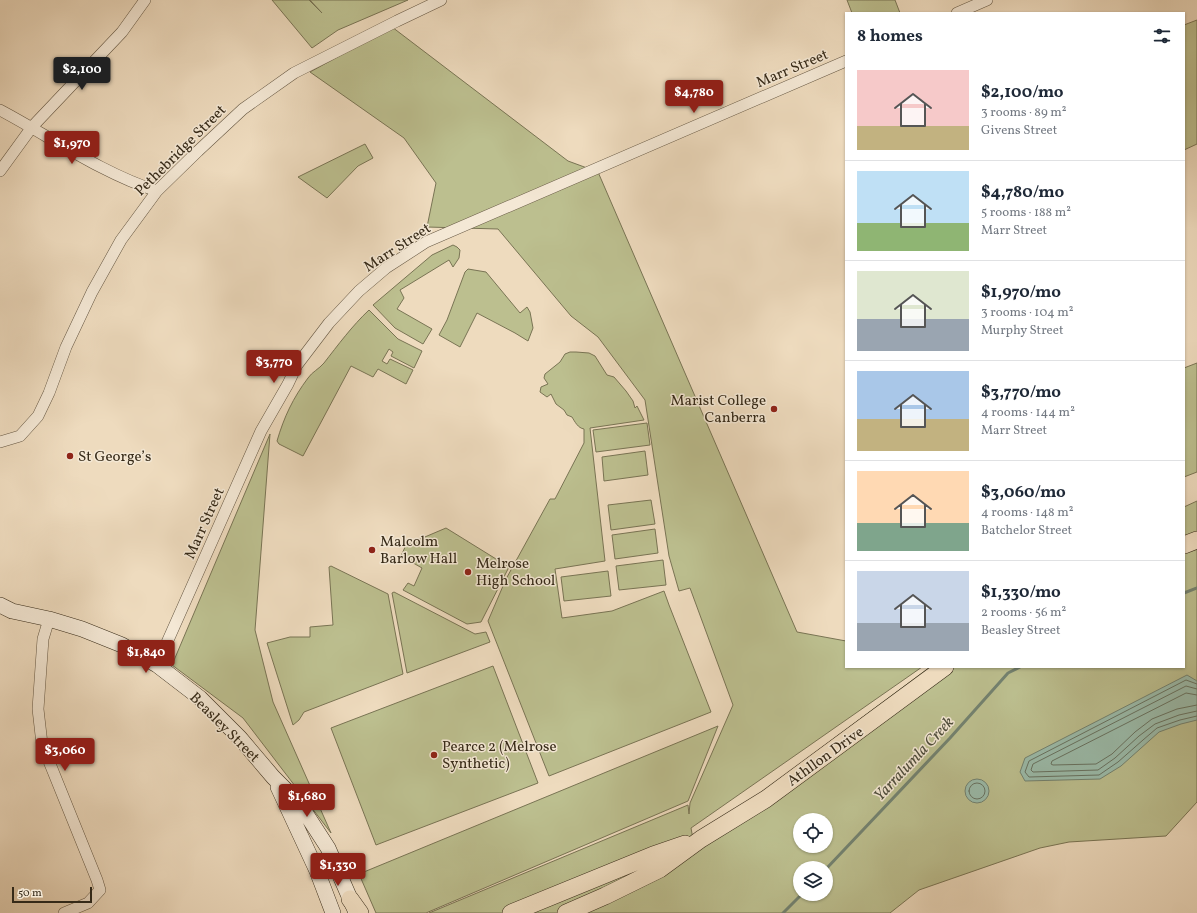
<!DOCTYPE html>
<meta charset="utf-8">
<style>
:root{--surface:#fff;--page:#f2f2f3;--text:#1f2937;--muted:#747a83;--line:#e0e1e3;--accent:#8f2418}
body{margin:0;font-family:Vollkorn,serif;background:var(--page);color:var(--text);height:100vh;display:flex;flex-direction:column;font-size:15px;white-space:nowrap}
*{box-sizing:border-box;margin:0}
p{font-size:13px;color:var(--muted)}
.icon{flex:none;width:22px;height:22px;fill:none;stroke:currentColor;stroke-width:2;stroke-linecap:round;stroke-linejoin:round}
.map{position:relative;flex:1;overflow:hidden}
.panel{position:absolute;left:845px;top:12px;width:340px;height:656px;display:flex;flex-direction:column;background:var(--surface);border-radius:0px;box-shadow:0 1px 3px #0004}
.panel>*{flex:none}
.fabs{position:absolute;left:793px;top:813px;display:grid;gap:8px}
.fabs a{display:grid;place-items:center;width:40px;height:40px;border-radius:50%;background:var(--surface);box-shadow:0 1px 3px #0004;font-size:20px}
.scale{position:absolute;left:12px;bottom:10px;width:80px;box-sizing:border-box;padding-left:4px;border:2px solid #362a18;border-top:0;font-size:11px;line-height:14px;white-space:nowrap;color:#362a18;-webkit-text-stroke:3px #f4e8d5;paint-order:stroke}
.price{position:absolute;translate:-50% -34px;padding:0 9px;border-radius:4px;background:var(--accent);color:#fff;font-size:13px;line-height:26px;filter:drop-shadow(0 1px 2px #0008)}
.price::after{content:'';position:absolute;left:50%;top:24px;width:12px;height:9px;margin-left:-6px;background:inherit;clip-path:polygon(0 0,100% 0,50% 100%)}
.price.on{background:#222;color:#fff}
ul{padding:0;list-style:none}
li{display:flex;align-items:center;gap:12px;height:100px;padding:0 12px}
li+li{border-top:1px solid var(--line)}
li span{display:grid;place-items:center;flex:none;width:112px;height:80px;border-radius:0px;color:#555}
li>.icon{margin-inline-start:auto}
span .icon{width:48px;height:48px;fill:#fffc;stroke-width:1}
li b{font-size:17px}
h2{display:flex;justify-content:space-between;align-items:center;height:48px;padding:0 12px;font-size:17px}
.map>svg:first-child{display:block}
.green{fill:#bcbf8f;stroke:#797454;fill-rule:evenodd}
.water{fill:#9bbcab;stroke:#738270}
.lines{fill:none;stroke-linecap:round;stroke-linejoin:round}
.shore{stroke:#687362;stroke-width:1}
.stream{stroke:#738270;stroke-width:3}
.minor-casing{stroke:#645642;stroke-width:12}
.secondary-casing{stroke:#362a18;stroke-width:16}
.primary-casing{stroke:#362a18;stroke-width:18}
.minor{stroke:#f4e8d5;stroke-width:11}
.secondary{stroke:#f4e8d5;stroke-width:15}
.primary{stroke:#eedbbe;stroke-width:17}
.poi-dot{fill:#8f2418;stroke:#f4e8d5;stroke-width:1.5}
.labels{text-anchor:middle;stroke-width:3;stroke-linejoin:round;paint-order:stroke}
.street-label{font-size:15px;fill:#362a18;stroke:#f4e8d5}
.poi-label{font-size:15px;fill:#362a18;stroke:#f4e8d5;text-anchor:start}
.water-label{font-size:16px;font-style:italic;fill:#4f4e3d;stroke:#f4e8d5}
</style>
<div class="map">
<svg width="1197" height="913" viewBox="0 0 1197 913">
<rect width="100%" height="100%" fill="#eedbbe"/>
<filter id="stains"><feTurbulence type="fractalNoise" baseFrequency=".005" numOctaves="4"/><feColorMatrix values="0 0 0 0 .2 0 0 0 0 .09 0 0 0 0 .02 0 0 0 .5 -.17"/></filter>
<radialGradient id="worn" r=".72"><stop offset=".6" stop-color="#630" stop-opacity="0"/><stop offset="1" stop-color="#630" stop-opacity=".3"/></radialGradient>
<path class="green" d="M272,0H309L322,13L310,0H408L338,30L312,48Z
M847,0H895L900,13H852Z
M1197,20V144L1184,150V25Z
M392,27L568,161L598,172L797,632L846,641V667H922L691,828L693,839L738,810L930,667H1184V507L1197,501V802L1166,836L1069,842L1040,848L919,890L890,913H429L688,805L689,814L690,803L733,705L690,588L679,591L669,556L645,400L598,337L571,316L498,229L427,227L436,183L404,138L310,72ZM800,820H826V846H800ZM800,868H826V894H800Z
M365,144L373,158L358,166L327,198L298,177Z
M453,245L457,247L460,250L459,258L453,267L449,260L400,290L404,298L397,309L432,329L423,344L395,328L373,305L432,255Z
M468,269L486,272L520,313L527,307L530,312L533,328L528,341L515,333L477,313L460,347L439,335L447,320L465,272Z
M369,310L398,339L422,351L414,368L391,356L393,352L389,349L382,361L387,364L390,359L413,370L406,384L378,369L373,377L351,366L303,456L279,444L277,441C284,417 293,398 308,378C312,372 319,369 324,363C338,345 352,326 369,310Z
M570,352H576L589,353L595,356L607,375L614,377L626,391L633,401L635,408L637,406L644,420L590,428L605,561L555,569L562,618L612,611L664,591L669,605L711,712L549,776L488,621L506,579L550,499H555L584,443V429C578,428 575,422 572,417L567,415L564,410L556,404L551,394L547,397L540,392L541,387L548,384L544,378L545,374L560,362L565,354Z
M1197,363V472L1184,477V368Z
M647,423L650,445L596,452L593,430Z
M270,434L255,630L273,702L331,833L243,718L172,665Z
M645,451L648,475L604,481L602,457Z
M651,500L655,524L611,530L608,505Z
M446,528L509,567L481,622L467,624L403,590L408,583L414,586L422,568L401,556L406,545Z
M655,529L658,553L615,559L612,535Z
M663,560L666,585L619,590L616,566Z
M331,566L388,594L403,674L304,712L299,720L293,725L267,643L290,637H310V627L333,625L329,567Z
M608,571L611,596L564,601L561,577Z
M394,592L475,634L486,632L490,642L407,673L392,593Z
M493,666L538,783L376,845L331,728Z
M718,726L688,801L426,913H376L359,874Z"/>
<path class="water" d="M1187,675L1197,681V720L1181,724L1159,732L1121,766L1100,779L1025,781L1020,772L1025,758Z
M965 791a12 12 0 1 1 24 0a12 12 0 1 1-24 0Z"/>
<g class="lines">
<path class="shore" d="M1197,684L1186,680L1029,761L1025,772L1029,777L1099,775L1118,762L1143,740L1157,728L1180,720L1197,716
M1197,689L1186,686L1033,764L1031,770L1033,772L1098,770L1115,758L1139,736L1155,724L1179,715L1197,711
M1197,695L1186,693L1052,761L1051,764L1053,765L1096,764L1112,754L1135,732L1152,719L1177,709L1197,705
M969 791a8 8 0 1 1 16 0a8 8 0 1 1-16 0Z"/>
<path class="stream" d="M1184,593L1197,588
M826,869L950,738L1008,673L1020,667
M783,913L802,894"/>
<defs>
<path id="minor" d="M957,13L987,0
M0,110C51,137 101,173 157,191
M0,171L32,127L122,32L145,0
M0,442L20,436L38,416L49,393L66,347L92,292L121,240L157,191L198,151L243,109L294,73L397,21L441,0
M49,619L43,639L38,709L42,744L97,880L100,890L88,903L64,913
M157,665L261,431L288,384L297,365L329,323L359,291L386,268L426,242L846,61"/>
<path id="secondary" d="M0,605L12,611L49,619L82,629L122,645L157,665L200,698L240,738L273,777L299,803L328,848L355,910
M278,787L317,871L333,913"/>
<path id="primary" d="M1184,545L1197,540
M350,899L360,913
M511,913L653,855L685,844
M566,913L605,896L660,869L701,839L766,799L945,667"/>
</defs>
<use href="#minor" class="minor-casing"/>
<use href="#secondary" class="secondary-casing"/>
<use href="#primary" class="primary-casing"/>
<use href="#minor" class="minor"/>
<use href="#secondary" class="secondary"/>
<use href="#primary" class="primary"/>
</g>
<g class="poi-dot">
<circle cx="774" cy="409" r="4"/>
<circle cx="70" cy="456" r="4"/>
<circle cx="372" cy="550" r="4"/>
<circle cx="468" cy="572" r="4"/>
<circle cx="434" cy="755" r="4"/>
</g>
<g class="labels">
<g class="street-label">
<text transform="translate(792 68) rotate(-23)" y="5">Marr Street</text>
<text transform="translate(180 150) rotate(-45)" y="5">Pethebridge Street</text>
<text transform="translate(397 247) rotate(-33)" y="5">Marr Street</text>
<text transform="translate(204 523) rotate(-66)" y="5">Marr Street</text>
<text transform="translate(225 727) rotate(45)" y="5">Beasley Street</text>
<text transform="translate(825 756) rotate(-36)" y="5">Athllon Drive</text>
</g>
<g class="poi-label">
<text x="766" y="405" text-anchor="end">Marist College<tspan x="766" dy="17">Canberra</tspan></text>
<text x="78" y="461">St George’s</text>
<text x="380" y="546">Malcolm<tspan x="380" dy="17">Barlow Hall</tspan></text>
<text x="476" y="568">Melrose<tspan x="476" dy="17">High School</tspan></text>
<text x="442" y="751">Pearce 2 (Melrose<tspan x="442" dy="17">Synthetic)</tspan></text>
</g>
<g class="water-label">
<text transform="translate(913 758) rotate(-47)" y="6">Yarralumla Creek</text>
</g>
</g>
<rect width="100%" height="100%" filter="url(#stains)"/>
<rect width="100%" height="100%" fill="url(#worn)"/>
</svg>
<div class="fabs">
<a><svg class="icon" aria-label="locate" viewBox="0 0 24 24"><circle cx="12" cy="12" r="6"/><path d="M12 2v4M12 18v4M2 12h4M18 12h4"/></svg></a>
<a><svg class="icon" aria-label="layers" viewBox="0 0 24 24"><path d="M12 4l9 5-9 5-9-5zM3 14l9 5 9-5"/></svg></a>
</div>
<div class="scale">50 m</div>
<b class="price on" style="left:82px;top:91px">$2,100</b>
<b class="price" style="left:694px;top:114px">$4,780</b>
<b class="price" style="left:72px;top:165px">$1,970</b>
<b class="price" style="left:274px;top:384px">$3,770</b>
<b class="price" style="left:146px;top:674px">$1,840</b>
<b class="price" style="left:65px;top:772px">$3,060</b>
<b class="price" style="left:307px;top:818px">$1,680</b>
<b class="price" style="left:338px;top:887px">$1,330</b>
<section class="panel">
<h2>8 homes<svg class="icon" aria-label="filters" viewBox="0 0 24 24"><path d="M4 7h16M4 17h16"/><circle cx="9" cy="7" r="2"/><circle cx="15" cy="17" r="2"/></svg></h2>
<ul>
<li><span style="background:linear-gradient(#f6c9c9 70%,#c2b280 0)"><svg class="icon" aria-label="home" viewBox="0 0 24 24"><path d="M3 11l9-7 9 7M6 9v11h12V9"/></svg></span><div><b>$2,100/mo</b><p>3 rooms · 89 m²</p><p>Givens Street</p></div></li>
<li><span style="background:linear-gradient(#bfe0f5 65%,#8fb573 0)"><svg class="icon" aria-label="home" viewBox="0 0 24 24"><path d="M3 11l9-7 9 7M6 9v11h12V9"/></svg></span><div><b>$4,780/mo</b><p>5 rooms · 188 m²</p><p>Marr Street</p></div></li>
<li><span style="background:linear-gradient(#dfe7d0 60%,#9aa5b1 0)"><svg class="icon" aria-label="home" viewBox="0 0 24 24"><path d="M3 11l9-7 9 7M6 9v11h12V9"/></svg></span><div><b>$1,970/mo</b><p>3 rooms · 104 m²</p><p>Murphy Street</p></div></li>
<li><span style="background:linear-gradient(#a9c7e8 60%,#c2b280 0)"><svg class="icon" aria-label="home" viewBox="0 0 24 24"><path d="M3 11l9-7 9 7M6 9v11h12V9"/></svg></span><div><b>$3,770/mo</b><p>4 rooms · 144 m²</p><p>Marr Street</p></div></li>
<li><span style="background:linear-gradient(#ffd9b3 65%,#7fa58c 0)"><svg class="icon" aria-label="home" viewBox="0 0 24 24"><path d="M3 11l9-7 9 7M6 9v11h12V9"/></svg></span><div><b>$3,060/mo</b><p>4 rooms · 148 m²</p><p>Batchelor Street</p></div></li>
<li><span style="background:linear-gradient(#c9d6e8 65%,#9aa5b1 0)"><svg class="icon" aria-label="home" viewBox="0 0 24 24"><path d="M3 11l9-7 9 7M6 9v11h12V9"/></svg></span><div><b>$1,330/mo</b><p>2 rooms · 56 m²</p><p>Beasley Street</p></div></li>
</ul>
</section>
</div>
